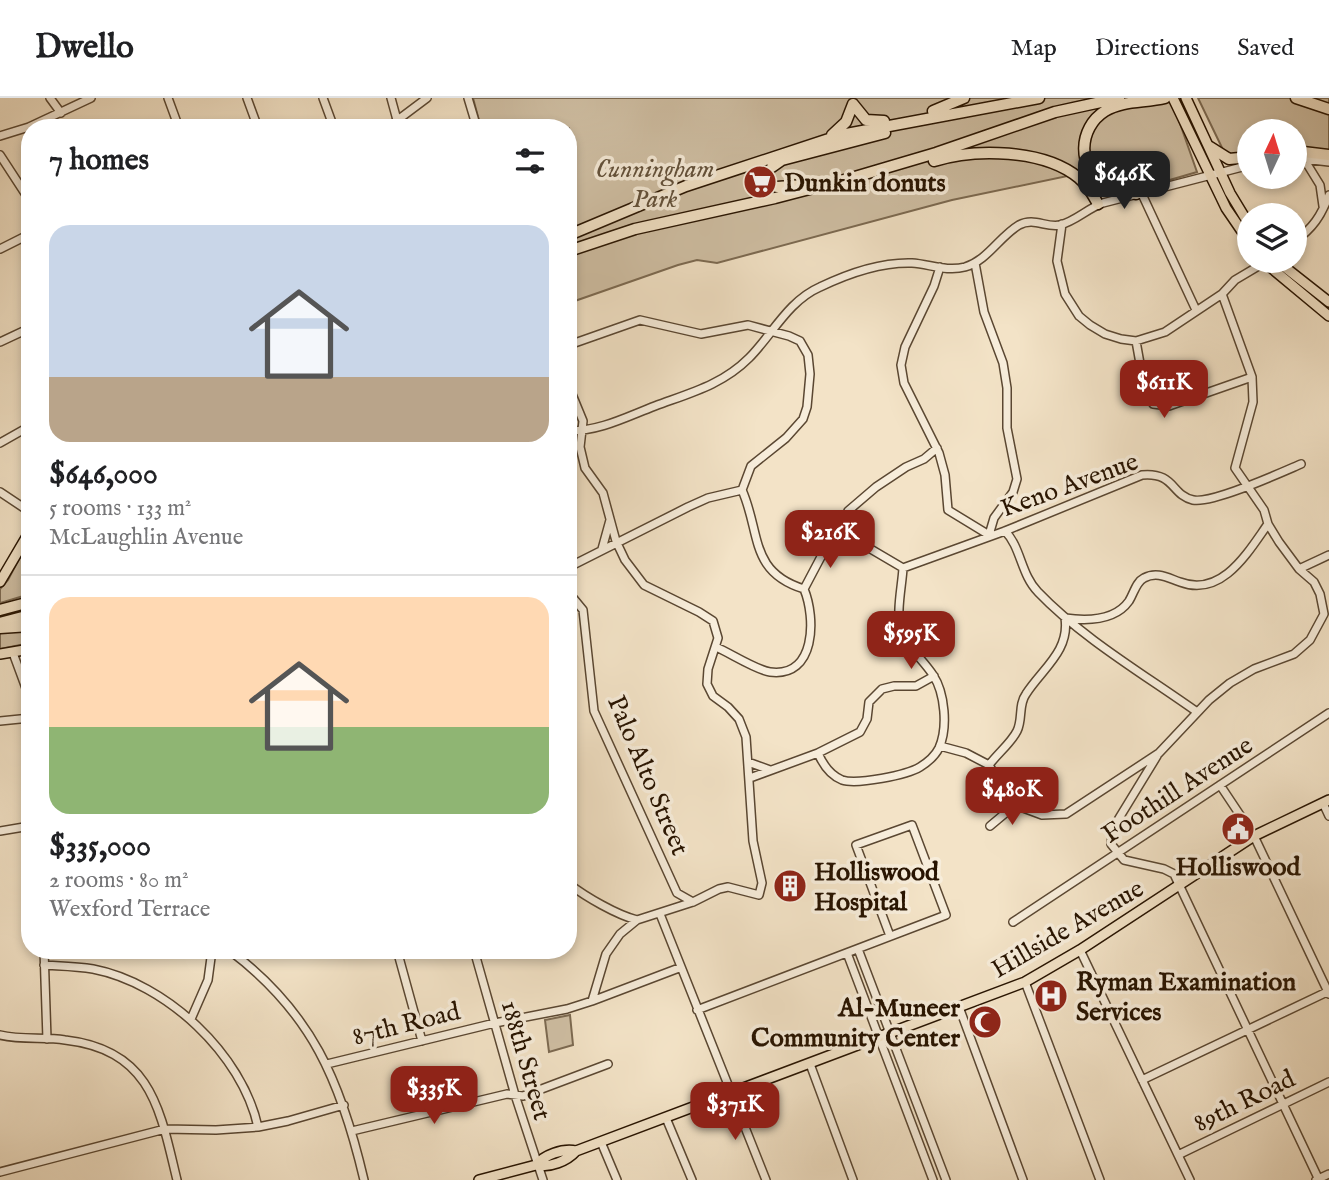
<!DOCTYPE html>
<meta charset="utf-8">
<style>
:root{--surface:#fff;--page:#f2f2f2;--text:#202124;--muted:#757577;--line:#e0e0e0;--accent:#8f2418}
body{margin:0;font-family:"IM FELL English",serif;background:var(--page);color:var(--text);height:100vh;display:flex;flex-direction:column;font-size:26px;white-space:nowrap}
*{box-sizing:border-box;margin:0}
p{font-size:23px;color:var(--muted)}
.icon{flex:none;width:38px;height:38px;fill:none;stroke:currentColor;stroke-width:2;stroke-linecap:round;stroke-linejoin:round}
.map{position:relative;flex:1;overflow:hidden}
.side{position:absolute;left:21px;top:21px;width:556px;height:840px;display:flex;flex-direction:column;background:var(--surface);border-radius:28px;box-shadow:0 4px 10px #0003}
.side>*{flex:none}
.needle{width:46px;rotate:4deg}
.controls{position:absolute;left:1237px;top:21px;display:grid;gap:14px}
.controls a{display:grid;place-items:center;width:70px;height:70px;border-radius:50%;background:var(--surface);box-shadow:0 4px 10px #0003;font-size:35px}
.price{position:absolute;translate:-50% -60px;padding:0 16px;border-radius:14px;background:var(--accent);color:#fff;font-size:23px;line-height:46px;filter:drop-shadow(0 2px 4px #0008)}
.price::after{content:'';position:absolute;left:50%;top:42px;width:21px;height:16px;margin-left:-10px;background:inherit;clip-path:polygon(0 0,100% 0,50% 100%)}
.price.current{background:#222;color:#fff}
ul{padding:0;list-style:none}
li{display:grid;align-content:center;gap:14px;height:371px;padding:0 28px}
li+li{border-top:2px solid var(--line)}
li span{display:grid;place-items:center;height:217px;border-radius:21px;color:#555}
li>.icon{margin-inline-start:auto}
span .icon{width:126px;height:126px;fill:#fffc;stroke-width:1}
li b{font-size:30px}
h2{display:flex;justify-content:space-between;align-items:center;height:84px;padding:0 28px;font-size:30px}
header{display:flex;align-items:center;gap:42px;box-sizing:border-box;height:98px;padding:0 35px;background:var(--surface);border-bottom:2px solid var(--line)}
header strong{font-size:33px}
nav{display:flex;gap:38px;margin-inline-start:auto;font-size:24px}
.map>svg:first-child{display:block}
.green{fill:#d0c0a5;stroke:#7c6a52;stroke-width:2}
.lines{fill:none;stroke-linecap:round;stroke-linejoin:round}
.minor-casing{stroke:#5a4732;stroke-width:10}
.major-casing{stroke:#271300;stroke-width:12}
.highway-casing{stroke:#271300;stroke-width:13}
.minor{stroke:#f7eddb;stroke-width:7}
.major{stroke:#f3e3c7;stroke-width:9}
.highway{stroke:#f3e3c7;stroke-width:10}
.labels{text-anchor:middle;stroke-width:7;stroke-linejoin:round;paint-order:stroke}
.park-label{font-size:26px;font-style:italic;fill:#62503a;stroke:#f7eddb}
.poi-label{font-size:26px;font-weight:bold;fill:#271300;stroke:#f7eddb;text-anchor:start}
.street-label{font-size:26px;fill:#271300;stroke:#f7eddb}
</style>
<header>
<strong>Dwello</strong>
<nav><a>Map</a><a>Directions</a><a>Saved</a></nav>
</header>
<div class="map">
<svg width="1329" height="1082" viewBox="0 0 1329 1082">
<rect width="100%" height="100%" fill="#f3e3c7"/>
<filter id="stains"><feTurbulence type="fractalNoise" baseFrequency=".00286" numOctaves="4"/><feColorMatrix values="0 0 0 0 .2 0 0 0 0 .09 0 0 0 0 .02 0 0 0 .5 -.17"/></filter>
<radialGradient id="worn" r=".72"><stop offset=".6" stop-color="#630" stop-opacity="0"/><stop offset="1" stop-color="#630" stop-opacity=".3"/></radialGradient>
<path class="green" d="M473,0H1171L1197,74L1115,98L1072,77L952,102L717,165L697,162L678,167L569,205V30H481Z
M1198,0H1329V53L1295,51V33H1250L1249,55L1227,60Z
M30,440V496L0,505V491L8,482Z
M30,531V545L0,551V534Z
M570,917L573,947L549,954L545,922Z"/>
<g class="lines">
<defs>
<path id="minor" d="M50,0L61,15
M168,0L179,30
M247,0L258,30
M323,0L334,30
M391,0L397,22
M468,0L477,30
M387,30L427,0
M0,38L29,29L91,0
M0,57L30,103
M1295,60L1329,64
M1304,61L1320,87L1323,108
M1141,94L1196,212
M1062,126L1057,163L1065,196L1079,218L1090,227L1105,236L1121,241L1136,243L1165,234L1222,196L1235,182L1267,163
M1295,143C1313,130 1321,118 1329,97
M0,151L30,136
M940,169L934,188L905,249L901,267L904,285L939,355L945,377L948,412L989,437L994,420L1013,394L1017,381L1007,330V290L1003,265L984,214L975,165
M1136,243L1144,288L1153,306L1169,308L1252,279
M0,244L30,230
M569,247L640,222L701,236L748,227L789,238L800,243L808,257L810,276L807,309L803,321L786,340L751,368L742,392C761,435 749,474 804,491
M569,333C600,333 626,319 655,308C690,295 722,287 749,260C772,237 788,203 820,189C847,176 881,164 912,165C929,166 947,174 965,169C988,162 999,139 1019,127C1034,119 1046,130 1060,127C1076,123 1088,110 1103,105L1250,67
M0,345L30,328
M0,394L30,414
M848,433V413L876,389L906,369L924,361L937,350
M1005,433C1021,449 1021,477 1038,494C1082,540 1145,577 1197,614
M852,440L903,470L1005,433L1142,377C1175,374 1171,397 1193,402C1212,406 1280,375 1301,366
M602,451L610,422
M569,469L688,409L708,400L742,392
M1299,471L1329,457
M804,491L823,455L843,439
M569,495L583,512L594,613L677,795L693,804
M716,549C730,555 756,572 770,574C816,580 816,520 804,491
M13,555L30,601
M0,623L30,620
M940,648L966,655L989,667L1001,688L1015,707L1042,717L1066,716L1159,655L1209,602L1230,585L1254,571L1294,556L1310,542L1324,516L1320,496L1314,484L1299,471L1279,444L1268,426L1264,412L1235,370L1253,304L1252,279L1222,196
M818,655C823,667 830,677 842,682C857,687 907,677 920,669C928,664 935,658 939,650C948,630 945,595 933,577C924,563 909,551 902,534C895,517 902,489 903,470
M1157,658L1113,730L1111,746L1124,762L1164,771L1174,776L1319,1082
M748,664L770,672
M989,667C998,655 1011,645 1017,633C1023,621 1018,607 1026,596C1042,571 1070,553 1065,520C1087,523 1115,523 1129,503C1134,495 1136,484 1144,480C1157,473 1168,480 1180,484C1222,500 1248,454 1268,426
M750,680L818,655L860,634L867,621L869,604L882,591L894,588H916L934,578
M1220,687L1254,738L1329,896
M1323,705L1329,718
M990,728L1015,707
M0,733L30,728
M569,786C586,799 617,817 637,822
M660,816L766,1082
M1013,824L1329,615
M858,851L946,1082
M44,852L47,941
M229,852C312,914 341,984 364,1082
M397,852L422,943
M474,852L515,997L543,1082
M1080,852L1190,1082
M847,855L933,1082
M44,867C60,868 77,868 93,871C166,885 242,956 258,1029
M1025,884L1100,1082
M592,903L679,870
M959,909L1023,1082
M697,912L946,817L912,727L856,747L890,838
M191,921L208,882L212,852
M0,937C21,942 44,939 65,942C152,952 160,1012 177,1082
M327,966L495,925L567,911L592,903L606,856L620,836L637,822L693,804L719,791L728,789L759,797L762,785L753,743L746,639L739,621L728,609L713,598L707,586L708,571L718,540L713,523L699,514L644,487L625,462L616,443L603,395L585,370L580,349L583,323L569,289
M810,966L853,1082
M1142,982L1329,893
M666,1020L692,1082
M352,1033L507,996L523,998L608,966
M601,1044L617,1082
M1178,1057L1329,984
M0,1074L165,1031L216,1032L258,1029L288,1023L344,1007
M1316,1082L1329,1076"/>
<path id="major" d="M1173,0L1226,110L1250,145
M1186,0L1230,95L1250,128
M1263,163L1329,218
M1277,163L1329,204
M0,484L30,433
M0,556L30,551
M536,1067C544,1057 563,1050 576,1053
M479,1082L536,1067C550,1070 567,1063 576,1053L1025,884L1080,852L1254,738L1329,702"/>
<path id="highway" d="M1296,0L1329,11
M853,6L866,22L884,23
M933,13L964,0
M832,37L846,24L853,6
M1210,49L1229,61L1250,59
M1295,53L1329,57
M934,63C975,50 1044,51 1079,80C1088,87 1093,97 1098,106
M772,69L782,62L885,35
M777,89L804,87
M1136,96C1126,93 1114,92 1104,87C1077,70 1078,30 1105,13C1123,2 1145,5 1165,0
M569,137L686,88L841,37L1039,0
M569,153L635,131L775,100L848,81L936,55L1055,14L1119,0
M0,512L30,504
M0,525L30,517
M0,530L30,528"/>
</defs>
<use href="#minor" class="minor-casing"/>
<use href="#major" class="major-casing"/>
<use href="#highway" class="highway-casing"/>
<use href="#minor" class="minor"/>
<use href="#major" class="major"/>
<use href="#highway" class="highway"/>
</g>
<defs>
<symbol id="supermarket-disc" viewBox="-11 -11 22 22"><circle r="9.5" fill="#8f2418" stroke="#f7eddb"/><path d="M-6-5.5h2.5l.6 2H6L4.5 2H-2.5L-4.4-4H-6ZM-1.5 3.2a1.3 1.3 0 1 0 .1 0ZM3 3.2a1.3 1.3 0 1 0 .1 0Z" fill="#fff"/></symbol>
<symbol id="civic-disc" viewBox="-11 -11 22 22"><circle r="9.5" fill="#8f2418" stroke="#f7eddb"/><path d="M-.6-6.5H3V-4.5H.6V-3L4-1V1h2V6H-6V1h2V-1L-.6-3ZM-1.2 2.5V6h2.4V2.5Z" fill="#fff"/></symbol>
<symbol id="building-disc" viewBox="-11 -11 22 22"><circle r="9.5" fill="#8f2418" stroke="#f7eddb"/><path d="M-4-6H4V6H1V3H-1V6H-4ZM-2.5-4.3h1.7v1.8h-1.7ZM.8-4.3h1.7v1.8H.8ZM-2.5-1h1.7V.8h-1.7ZM.8-1h1.7V.8H.8Z" fill="#fff"/></symbol>
<symbol id="hospital-disc" viewBox="-11 -11 22 22"><circle r="9.5" fill="#8f2418" stroke="#f7eddb"/><path d="M-5-5h3v3.5h4V-5h3V5h-3V1.5h-4V5h-3Z" fill="#fff"/></symbol>
<symbol id="mosque-disc" viewBox="-11 -11 22 22"><circle r="9.5" fill="#8f2418" stroke="#f7eddb"/><path d="M3.5-4.9A6 6 0 1 0 3.5 4.9A5 5 0 1 1 3.5-4.9Z" fill="#fff"/></symbol>
</defs>
<g fill-rule="evenodd">
<use href="#supermarket-disc" x="741" y="65" width="38" height="38"/>
<use href="#civic-disc" x="1219" y="712" width="38" height="38"/>
<use href="#building-disc" x="771" y="769" width="38" height="38"/>
<use href="#hospital-disc" x="1032" y="879" width="38" height="38"/>
<use href="#mosque-disc" x="966" y="905" width="38" height="38"/>
</g>
<g class="labels">
<g class="park-label">
<text x="655" y="79">Cunningham<tspan x="655" dy="30">Park</tspan></text>
</g>
<g class="poi-label">
<text x="784" y="93">Dunkin donuts</text>
<text x="1238" y="777" text-anchor="middle">Holliswood</text>
<text x="814" y="782">Holliswood<tspan x="814" dy="30">Hospital</tspan></text>
<text x="1076" y="892">Ryman Examination<tspan x="1076" dy="30">Services</tspan></text>
<text x="960" y="918" text-anchor="end">Al-Muneer<tspan x="960" dy="30">Community Center</tspan></text>
</g>
<g class="street-label">
<text transform="translate(1069 386) rotate(-20)" y="9">Keno Avenue</text>
<text transform="translate(649 677) rotate(67)" y="9">Palo Alto Street</text>
<text transform="translate(1177 691) rotate(-33)" y="9">Foothill Avenue</text>
<text transform="translate(1067 830) rotate(-30)" y="9">Hillside Avenue</text>
<text transform="translate(406 925) rotate(-14)" y="9">87th Road</text>
<text transform="translate(527 962) rotate(74)" y="9">188th Street</text>
<text transform="translate(1244 1002) rotate(-26)" y="9">89th Road</text>
</g>
</g>
<rect width="100%" height="100%" filter="url(#stains)"/>
<rect width="100%" height="100%" fill="url(#worn)"/>
</svg>
<div class="controls">
<a><svg class="needle" viewBox="-14 -14 28 28"><path d="M0-13l5 13h-10z" fill="#e53935"/><path d="M0 13l5-13h-10z" fill="#757577"/></svg></a>
<a><svg class="icon" aria-label="layers" viewBox="0 0 24 24"><path d="M12 4l9 5-9 5-9-5zM3 14l9 5 9-5"/></svg></a>
</div>
<b class="price current" style="left:1124px;top:113px">$646K</b>
<b class="price" style="left:1164px;top:322px">$611K</b>
<b class="price" style="left:830px;top:472px">$216K</b>
<b class="price" style="left:911px;top:573px">$595K</b>
<b class="price" style="left:1012px;top:729px">$480K</b>
<b class="price" style="left:434px;top:1028px">$335K</b>
<b class="price" style="left:735px;top:1044px">$371K</b>
<section class="side">
<h2>7 homes<svg class="icon" aria-label="filters" viewBox="0 0 24 24"><path d="M4 7h16M4 17h16"/><circle cx="9" cy="7" r="2"/><circle cx="15" cy="17" r="2"/></svg></h2>
<ul>
<li><span style="background:linear-gradient(#c9d6e8 70%,#b9a48a 0)"><svg class="icon" aria-label="home" viewBox="0 0 24 24"><path d="M3 11l9-7 9 7M6 9v11h12V9"/></svg></span><div><b>$646,000</b><p>5 rooms · 133 m²</p><p>McLaughlin Avenue</p></div></li>
<li><span style="background:linear-gradient(#ffd9b3 60%,#8fb573 0)"><svg class="icon" aria-label="home" viewBox="0 0 24 24"><path d="M3 11l9-7 9 7M6 9v11h12V9"/></svg></span><div><b>$335,000</b><p>2 rooms · 80 m²</p><p>Wexford Terrace</p></div></li>
</ul>
</section>
</div>
